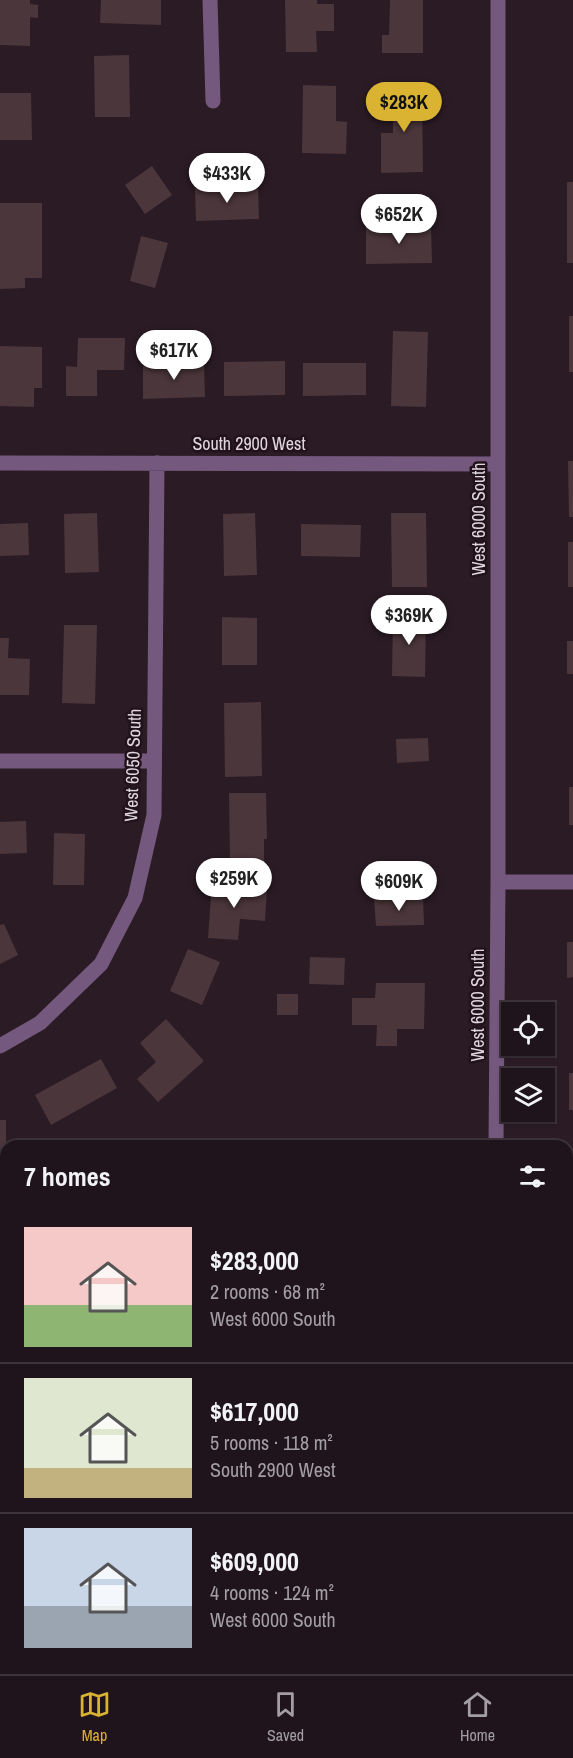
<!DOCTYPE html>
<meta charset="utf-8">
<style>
:root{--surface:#20141c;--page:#2d2129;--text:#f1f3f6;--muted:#a29ea3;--line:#3d333b;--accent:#dab333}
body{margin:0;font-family:"Archivo Narrow",sans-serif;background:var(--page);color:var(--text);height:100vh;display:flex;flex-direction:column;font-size:22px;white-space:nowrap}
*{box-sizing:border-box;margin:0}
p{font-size:20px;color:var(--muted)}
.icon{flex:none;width:33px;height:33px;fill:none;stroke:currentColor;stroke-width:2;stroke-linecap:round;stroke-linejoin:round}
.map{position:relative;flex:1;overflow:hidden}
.drawer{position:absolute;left:0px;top:1140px;width:573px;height:534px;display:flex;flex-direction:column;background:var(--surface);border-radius:18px 18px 0 0;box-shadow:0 2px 4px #0004,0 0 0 2px var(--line)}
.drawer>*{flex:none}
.tools{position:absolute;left:501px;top:1002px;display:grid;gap:12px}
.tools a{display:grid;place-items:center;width:54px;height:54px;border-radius:0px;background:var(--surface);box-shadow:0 2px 4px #0004,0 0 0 2px var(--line);font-size:30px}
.price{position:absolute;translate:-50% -51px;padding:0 14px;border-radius:21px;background:#fff;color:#222;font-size:20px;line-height:39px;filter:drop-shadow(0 2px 3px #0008)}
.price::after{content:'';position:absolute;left:50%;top:36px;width:18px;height:14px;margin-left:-9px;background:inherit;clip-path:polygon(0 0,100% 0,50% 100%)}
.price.current{background:var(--accent);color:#111}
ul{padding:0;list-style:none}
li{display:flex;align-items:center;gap:18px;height:150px;padding:0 24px}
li+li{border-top:2px solid var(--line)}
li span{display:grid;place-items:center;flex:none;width:168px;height:120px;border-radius:0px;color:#555}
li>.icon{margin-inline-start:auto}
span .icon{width:72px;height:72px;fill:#fffc;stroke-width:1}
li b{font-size:26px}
h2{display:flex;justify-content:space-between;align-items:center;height:72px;padding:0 24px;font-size:26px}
.tabs{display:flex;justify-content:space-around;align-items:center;height:84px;border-top:2px solid var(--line);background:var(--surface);font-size:16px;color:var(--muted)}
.tabs a{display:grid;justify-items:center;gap:3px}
.tabs .current{color:var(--accent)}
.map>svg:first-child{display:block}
.building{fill:#4b363b}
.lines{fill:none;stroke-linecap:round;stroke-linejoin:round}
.path{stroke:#72646d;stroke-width:4;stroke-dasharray:3 4.5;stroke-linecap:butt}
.minor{stroke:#75587d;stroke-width:15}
.labels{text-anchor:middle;stroke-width:5;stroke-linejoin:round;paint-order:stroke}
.street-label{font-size:18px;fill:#e1d6dd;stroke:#21121c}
</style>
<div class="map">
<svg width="573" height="1674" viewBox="0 0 573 1674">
<rect width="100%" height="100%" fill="#2b1b25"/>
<path class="building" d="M0,0H30V4L38,5V18L30,17V46L0,45Z
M101,0H161V25L100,23Z
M285,0H317V4H334V31H316L317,52H286Z
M390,0H423V53H382V35H389Z
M129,55L130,117H95L94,56Z
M303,85L336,86V121L347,122L346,154L302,153Z
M393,85H422L423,172L381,173V133H393Z
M0,93H31L32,140H0Z
M152,166L172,195L145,214L125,185Z
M567,182H573V263H567Z
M258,186L259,219L196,221L195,188Z
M0,203H42V278H25V288L0,289Z
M431,226L432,263L366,264V227Z
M141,236L168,243L155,288L130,281Z
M569,316H573V372H569Z
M393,331L428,332L426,407L391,406Z
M78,338H125L124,370H97V396H66V366L77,367Z
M0,346L42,347V388H34V407L0,406Z
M285,361V395L224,396V362Z
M303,363H366V395L303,396Z
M204,364L205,397L143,399V365Z
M568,461H573V517H569Z
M97,513L99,572L65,573L64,514Z
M255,513L257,575L224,576L223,514Z
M391,513H426L427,587H392Z
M28,523L29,555L0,556V524Z
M301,524L361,525L360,557L301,556Z
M568,542H573V587H568Z
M393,615L426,616L425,677L392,676Z
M222,617L257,618V665H222Z
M64,625H97L95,704L62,703Z
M0,638H9L8,658L30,659L29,695H0Z
M567,641H573V674H567Z
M261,702L262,776L225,777L224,703Z
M428,738L429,761L397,763L396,739Z
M569,787H573V825H569Z
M229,793H266L267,839H264V865H230Z
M26,821L27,853L0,854V822Z
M54,833L85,834L84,885H53Z
M212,882L267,888L265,921L240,919L238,940L208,938Z
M423,897L424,925L376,926L374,899Z
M4,924L18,955L0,964V925Z
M567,942H573V977L567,978Z
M188,949L220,962L202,1005L170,991Z
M310,957L345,958L344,985L309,984Z
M376,983H425L424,1029H397V1046H376L377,1025H352V998H375Z
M277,994H298V1015H277Z
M166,1019L204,1061L158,1102L137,1079L156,1062L140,1043Z
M101,1059L117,1088L51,1125L35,1095Z
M569,1073H573V1110H569Z
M0,1120H6V1179H0Z
M0,1222H6L5,1269H0Z
M0,1604H6V1631H0Z
M0,1653H6V1668H33V1674H0Z
M567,1660H573V1674H560V1668H567Z
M101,1668H136V1674H101Z
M211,1668H250V1674H211Z
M268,1668H352V1674H268Z
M395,1668H445V1674H395Z"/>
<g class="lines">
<path class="path" d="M567,1522H573
M0,1553L6,1552"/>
<path class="minor" d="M210,0L213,101
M0,463L498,464
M0,761H154
M498,882H573
M0,1046L40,1023L101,964L135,898L154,815L157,463
M496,1146L498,882V0
M567,1176H573
M492,1674V1668"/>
</g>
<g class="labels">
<g class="street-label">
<text x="249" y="450">South 2900 West</text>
<text transform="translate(479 519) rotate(-90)" y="6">West 6000 South</text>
<text transform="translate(133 765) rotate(-88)" y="6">West 6050 South</text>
<text transform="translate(478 1005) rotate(-90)" y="6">West 6000 South</text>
</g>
</g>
</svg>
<div class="tools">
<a><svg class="icon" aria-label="locate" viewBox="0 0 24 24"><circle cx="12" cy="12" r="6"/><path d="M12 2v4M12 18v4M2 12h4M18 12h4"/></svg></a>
<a><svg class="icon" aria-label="layers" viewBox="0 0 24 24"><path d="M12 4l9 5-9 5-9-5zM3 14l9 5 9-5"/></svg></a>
</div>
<b class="price current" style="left:404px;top:133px">$283K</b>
<b class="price" style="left:227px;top:204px">$433K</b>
<b class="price" style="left:399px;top:245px">$652K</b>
<b class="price" style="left:174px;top:381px">$617K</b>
<b class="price" style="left:409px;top:646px">$369K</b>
<b class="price" style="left:234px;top:909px">$259K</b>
<b class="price" style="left:399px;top:912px">$609K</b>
<section class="drawer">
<h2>7 homes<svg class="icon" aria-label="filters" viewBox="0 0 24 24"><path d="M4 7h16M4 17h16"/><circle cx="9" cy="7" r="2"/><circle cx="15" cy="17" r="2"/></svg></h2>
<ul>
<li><span style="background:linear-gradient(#f6c9c9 65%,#8fb573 0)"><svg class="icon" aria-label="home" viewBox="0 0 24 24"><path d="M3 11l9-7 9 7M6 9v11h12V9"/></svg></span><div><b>$283,000</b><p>2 rooms · 68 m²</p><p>West 6000 South</p></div></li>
<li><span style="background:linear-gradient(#dfe7d0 75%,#c2b280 0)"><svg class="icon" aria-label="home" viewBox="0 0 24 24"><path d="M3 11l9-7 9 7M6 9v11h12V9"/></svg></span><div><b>$617,000</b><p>5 rooms · 118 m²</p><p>South 2900 West</p></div></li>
<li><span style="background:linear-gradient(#c9d6e8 65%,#9aa5b1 0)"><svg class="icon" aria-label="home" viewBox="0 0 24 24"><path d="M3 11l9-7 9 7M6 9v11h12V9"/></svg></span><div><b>$609,000</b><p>4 rooms · 124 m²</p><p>West 6000 South</p></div></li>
</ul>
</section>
</div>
<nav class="tabs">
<a class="current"><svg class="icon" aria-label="map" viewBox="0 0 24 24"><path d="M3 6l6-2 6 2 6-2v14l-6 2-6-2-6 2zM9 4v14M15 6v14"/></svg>Map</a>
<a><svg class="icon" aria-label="saved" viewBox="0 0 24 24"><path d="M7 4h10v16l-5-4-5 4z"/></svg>Saved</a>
<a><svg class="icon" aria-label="home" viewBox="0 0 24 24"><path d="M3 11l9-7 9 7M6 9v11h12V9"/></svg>Home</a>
</nav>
